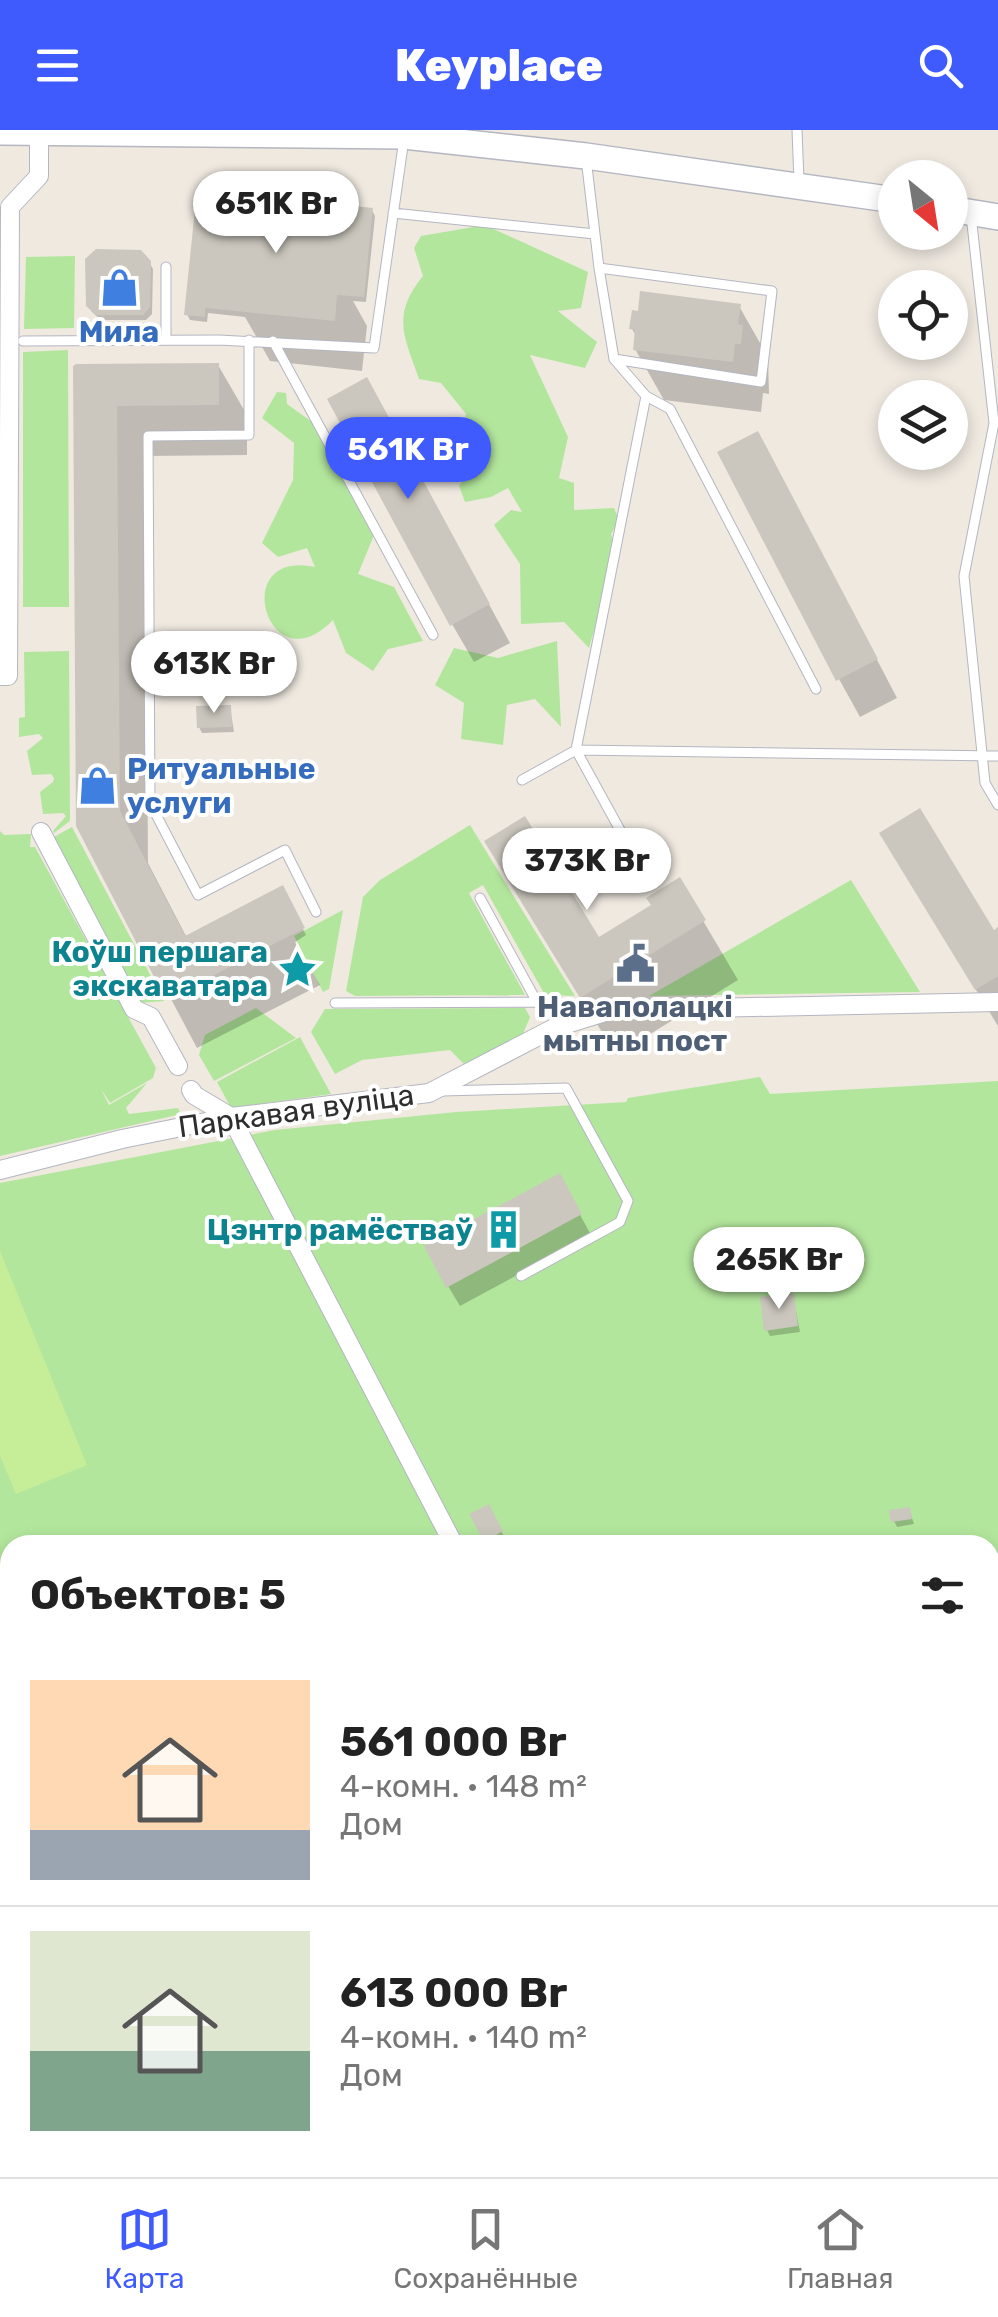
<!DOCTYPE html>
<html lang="ru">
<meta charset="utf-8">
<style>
:root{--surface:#fff;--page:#f6f6f6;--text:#222;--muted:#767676;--line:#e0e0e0;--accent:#3f5bfd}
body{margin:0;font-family:Rubik,sans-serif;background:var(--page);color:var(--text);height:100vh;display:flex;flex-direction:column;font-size:38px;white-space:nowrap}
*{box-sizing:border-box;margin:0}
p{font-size:32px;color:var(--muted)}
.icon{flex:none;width:55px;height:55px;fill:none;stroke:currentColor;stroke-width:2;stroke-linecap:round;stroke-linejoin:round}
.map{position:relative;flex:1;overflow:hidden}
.details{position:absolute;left:0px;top:1405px;width:1000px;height:642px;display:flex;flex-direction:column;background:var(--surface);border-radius:30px 30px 0 0;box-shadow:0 5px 15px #0003}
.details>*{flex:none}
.needle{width:65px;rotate:150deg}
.controls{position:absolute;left:878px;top:30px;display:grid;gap:20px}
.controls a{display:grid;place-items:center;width:90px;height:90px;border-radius:50%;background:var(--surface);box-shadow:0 5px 15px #0003;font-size:50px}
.price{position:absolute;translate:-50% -85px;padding:0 22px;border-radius:35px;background:#fff;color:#222;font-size:32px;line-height:65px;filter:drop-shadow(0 2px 5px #0008)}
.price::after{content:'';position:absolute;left:50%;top:60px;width:30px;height:22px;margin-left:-15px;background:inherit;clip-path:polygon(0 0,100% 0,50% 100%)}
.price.current{background:var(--accent);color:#fff}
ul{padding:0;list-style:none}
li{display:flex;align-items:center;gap:30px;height:250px;padding:0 30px}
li+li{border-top:2px solid var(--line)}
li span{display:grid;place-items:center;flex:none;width:280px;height:200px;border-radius:0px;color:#555}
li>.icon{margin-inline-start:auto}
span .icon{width:120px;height:120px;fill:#fffc;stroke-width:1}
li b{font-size:42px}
h2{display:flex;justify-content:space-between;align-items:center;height:120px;padding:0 30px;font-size:42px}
header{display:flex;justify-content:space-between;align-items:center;height:130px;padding:0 30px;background:var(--accent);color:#fff;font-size:45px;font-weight:800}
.dock{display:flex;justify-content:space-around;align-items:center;height:140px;border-top:2px solid var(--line);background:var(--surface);font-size:28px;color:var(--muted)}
.dock a{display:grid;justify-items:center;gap:5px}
.dock .current{color:var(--accent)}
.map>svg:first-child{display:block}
.green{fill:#b3e69d;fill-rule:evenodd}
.pitch{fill:#c6ed98}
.shadow{fill:#0003}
.building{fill:#cbc7be}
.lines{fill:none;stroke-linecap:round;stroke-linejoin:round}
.lane-casing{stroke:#b4b6c1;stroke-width:11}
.street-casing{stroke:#b4b6c1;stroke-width:20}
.secondary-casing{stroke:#b4b6c1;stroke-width:28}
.lane{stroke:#fff;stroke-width:9}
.street{stroke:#fff;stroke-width:18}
.secondary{stroke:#fff;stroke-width:25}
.labels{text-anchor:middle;stroke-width:8;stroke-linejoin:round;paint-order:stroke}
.shop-label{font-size:30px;font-weight:bold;fill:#366cbe;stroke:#fff}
.culture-label{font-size:30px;font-weight:bold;fill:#0d838f;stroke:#fff;text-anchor:end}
.service-label{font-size:30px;font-weight:bold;fill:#4e5e75;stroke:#fff}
.street-label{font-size:30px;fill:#2e2e2e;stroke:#fff}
</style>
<header><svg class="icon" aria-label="menu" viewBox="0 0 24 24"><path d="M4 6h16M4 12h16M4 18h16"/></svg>Keyplace<svg class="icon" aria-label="search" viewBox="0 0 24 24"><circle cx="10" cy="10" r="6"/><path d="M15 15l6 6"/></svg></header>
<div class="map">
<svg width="998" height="2047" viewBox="0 0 998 2047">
<rect width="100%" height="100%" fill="#efe9e0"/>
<path class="green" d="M485,95L588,142L581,178L558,181L597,212L585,238L530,225L568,307L559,348L574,353V380L614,378L619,390L611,404L617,419L589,518L564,492L521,494L520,434L494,395L511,380L522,382L508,358L491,367L465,372L459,356L470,340L462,314L466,284L441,253L419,249C404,206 391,185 423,146L414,118L421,106Z
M75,126L74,198L24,199L26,127Z
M68,220L69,477H23V222Z
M277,262L286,263L287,274L333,307L346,355L374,405L358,444L394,457L423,511L388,519L373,541L346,523L333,490C268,558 227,418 315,437L307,418L278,427L262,413L293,350L294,313L262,288Z
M557,511L561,597L535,569L507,575L503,615L461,609L464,573L435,555L454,518L498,528Z
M69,521L70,691L54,703L53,701L66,686L63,683L43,684L40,662L53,652L54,648L51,644L32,645L27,621L43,608L39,604L19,607V588L25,587L24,522Z
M470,695L575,866L545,865L483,755L469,763L525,865L355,866L346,861L363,767L380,750Z
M72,697L164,871L139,873L52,708Z
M0,701L4,705L31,704L30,717H35L156,938L153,948L110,973L101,959L109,975L147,953L126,978L129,984L178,978L181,984L0,1026Z
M851,750L920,862L649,866Z
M343,780L329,859L323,862L294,806Z
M256,878L296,908L214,951L199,925L205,905Z
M525,878L530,887L523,904L464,934L450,920L362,930L335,944L311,902L325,879Z
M300,907L331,964L231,978L217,952Z
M760,947L770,964L998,951V2047H0V1053L275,1000L456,982L626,972L628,968ZM10,1415H990V2038H10Z"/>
<path class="pitch" d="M0,1121L87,1335L16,1364L0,1326Z"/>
<path class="shadow" d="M372,80L375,86L366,172L353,171L367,196L362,241L270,231L245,187L208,183L207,192L190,190L187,184Z
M149,132L153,139L152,184L146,190H101L92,182L88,175Z
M739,176L768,227L769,264L763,263L761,282L664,270L635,219L637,207L632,199Z
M218,235L247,285V325L145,326L148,733L187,808L282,758L306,805L295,812L320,855L197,918L78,694L75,237Z
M388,288L510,513L474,532L452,494Z
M779,342L897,568L860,587L839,549Z
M230,577L234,602L202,603L199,597Z
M679,750L738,850L616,925L521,770L598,810L654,776Z
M917,763L993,803L998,800V896Z
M559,1046L591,1105L460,1176L448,1156Z
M793,1165L800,1202L770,1206L767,1200Z
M488,1377L505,1408L491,1415L472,1385Z
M909,1379L914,1394L897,1397L894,1391Z"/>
<path class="building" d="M197,60L373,78L364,167L337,165L335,191L205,178V187L184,185Z
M96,119L141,120L151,131L150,177L143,185H96L86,176L85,129Z
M640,161L741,174L738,194L743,195L741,214H735L733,232L633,220L635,200L629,199L632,180L638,181Z
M219,233V275L117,276L120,681L185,806L283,755L305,798L266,818L271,827L252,837L247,828L166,870L76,696L73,236L76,234Z
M367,247L490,474L450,496L327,269Z
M758,301L878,529L836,551L717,322Z
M231,575L232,597L197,598L196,576Z
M920,678L994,800L998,797V846L975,860L879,703Z
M525,686L599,807L651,775L646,768L680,747L706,790L580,868L484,711Z
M560,1043L582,1084L446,1158L424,1116Z
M794,1163L798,1196L764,1201L760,1167Z
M489,1374L503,1401L484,1412L469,1384Z
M910,1377L912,1389L891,1392L889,1380Z"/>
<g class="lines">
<defs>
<path id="lane" d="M797,0L799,51
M586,28L599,138L614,229L646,266L576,620L642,740
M393,83L595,104
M971,85L994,293L964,446L985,653L998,675
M599,138L772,161L761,252L614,229
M166,210V137
M249,210V305L148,306L150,673L198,765L285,720L316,782
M23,211L219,210L374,218L404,9
M273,211L433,505
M646,266L670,279L816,559
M522,650L576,620L998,626
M480,768L537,872
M335,873L537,872L599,878
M442,961L566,958L628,1071L620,1092L521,1146"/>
<path id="street" d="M0,546H8L10,77L39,46V2
M41,702L134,879L151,887L178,936
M191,960L194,965L231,987L454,1415
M0,1040L122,1009L231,987L429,963L554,898L612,880L998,872
M990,1747L998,1746
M0,1883L10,1882
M791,2038L796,2047"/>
<path id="secondary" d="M0,2L404,6L586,26L895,70
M950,79L998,87"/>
</defs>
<use href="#lane" class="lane-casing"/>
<use href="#street" class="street-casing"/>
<use href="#secondary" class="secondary-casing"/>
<use href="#lane" class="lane"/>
<use href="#street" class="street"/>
<use href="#secondary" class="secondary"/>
</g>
<defs>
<symbol id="shop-bare" viewBox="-9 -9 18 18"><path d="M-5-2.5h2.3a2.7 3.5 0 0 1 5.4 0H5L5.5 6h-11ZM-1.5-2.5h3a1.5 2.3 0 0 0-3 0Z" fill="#3f7fe0" stroke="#fff" stroke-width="2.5" paint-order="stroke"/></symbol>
<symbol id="civic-bare" viewBox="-9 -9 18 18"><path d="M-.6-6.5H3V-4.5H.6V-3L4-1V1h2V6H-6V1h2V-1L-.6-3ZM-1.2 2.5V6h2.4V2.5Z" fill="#5c6f8a" stroke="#fff" stroke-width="2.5" paint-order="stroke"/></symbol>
<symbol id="sight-bare" viewBox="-9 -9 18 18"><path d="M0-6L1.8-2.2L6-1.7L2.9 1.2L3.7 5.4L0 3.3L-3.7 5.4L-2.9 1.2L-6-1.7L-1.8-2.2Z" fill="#0f9aa8" stroke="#fff" stroke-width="2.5" paint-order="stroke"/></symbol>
<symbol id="building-bare" viewBox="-9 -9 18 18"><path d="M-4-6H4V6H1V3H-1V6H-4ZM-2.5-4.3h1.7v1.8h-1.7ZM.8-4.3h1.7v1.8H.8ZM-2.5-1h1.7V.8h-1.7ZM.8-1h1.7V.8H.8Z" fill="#0f9aa8" stroke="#fff" stroke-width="2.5" paint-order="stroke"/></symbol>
</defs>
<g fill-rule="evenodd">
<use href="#shop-bare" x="92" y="130" width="55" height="55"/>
<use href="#shop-bare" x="70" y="628" width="55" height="55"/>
<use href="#civic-bare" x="608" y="806" width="55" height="55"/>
<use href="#sight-bare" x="270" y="812" width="55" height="55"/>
<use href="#building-bare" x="476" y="1072" width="55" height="55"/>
</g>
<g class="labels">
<g class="shop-label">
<text x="119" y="212">Мила</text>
<text x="127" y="649" text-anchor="start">Ритуальные<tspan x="127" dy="34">услуги</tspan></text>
</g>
<g class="culture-label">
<text x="268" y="832">Коўш першага<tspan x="268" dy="34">экскаватара</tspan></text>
<text x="473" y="1110">Цэнтр рамёстваў</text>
</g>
<g class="service-label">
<text x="635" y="887">Наваполацкі<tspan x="635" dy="34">мытны пост</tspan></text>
</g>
<g class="street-label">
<text transform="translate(296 981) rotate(-8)" y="10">Паркавая вуліца</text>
</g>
</g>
</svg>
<div class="controls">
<a><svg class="needle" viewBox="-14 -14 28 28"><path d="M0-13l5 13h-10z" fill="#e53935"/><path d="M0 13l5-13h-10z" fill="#767676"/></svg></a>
<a><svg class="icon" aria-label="locate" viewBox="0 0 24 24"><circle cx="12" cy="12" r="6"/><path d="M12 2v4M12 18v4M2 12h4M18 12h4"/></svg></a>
<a><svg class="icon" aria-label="layers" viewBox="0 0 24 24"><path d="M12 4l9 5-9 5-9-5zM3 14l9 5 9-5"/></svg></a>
</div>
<b class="price" style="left:276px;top:126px">651K Br</b>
<b class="price current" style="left:408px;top:372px">561K Br</b>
<b class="price" style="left:214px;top:586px">613K Br</b>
<b class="price" style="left:587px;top:783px">373K Br</b>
<b class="price" style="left:779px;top:1182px">265K Br</b>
<section class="details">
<h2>Объектов: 5<svg class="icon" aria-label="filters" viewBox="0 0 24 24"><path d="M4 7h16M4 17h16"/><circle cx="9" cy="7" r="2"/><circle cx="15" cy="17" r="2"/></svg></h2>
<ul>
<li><span style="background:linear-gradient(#ffd9b3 75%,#9aa5b1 0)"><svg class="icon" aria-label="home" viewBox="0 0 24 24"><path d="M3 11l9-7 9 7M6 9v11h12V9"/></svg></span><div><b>561 000 Br</b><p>4-комн. · 148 m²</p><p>Дом</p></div></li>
<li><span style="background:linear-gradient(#dfe7d0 60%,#7fa58c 0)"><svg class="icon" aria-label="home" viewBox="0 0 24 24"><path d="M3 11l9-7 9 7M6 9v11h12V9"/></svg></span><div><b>613 000 Br</b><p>4-комн. · 140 m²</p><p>Дом</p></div></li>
</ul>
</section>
</div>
<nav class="dock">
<a class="current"><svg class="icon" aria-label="map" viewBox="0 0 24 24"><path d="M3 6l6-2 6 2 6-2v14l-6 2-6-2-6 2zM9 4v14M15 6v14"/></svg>Карта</a>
<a><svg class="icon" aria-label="saved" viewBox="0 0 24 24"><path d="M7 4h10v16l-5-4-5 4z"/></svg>Сохранённые</a>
<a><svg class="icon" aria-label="home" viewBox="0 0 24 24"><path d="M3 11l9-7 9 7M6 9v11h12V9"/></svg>Главная</a>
</nav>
